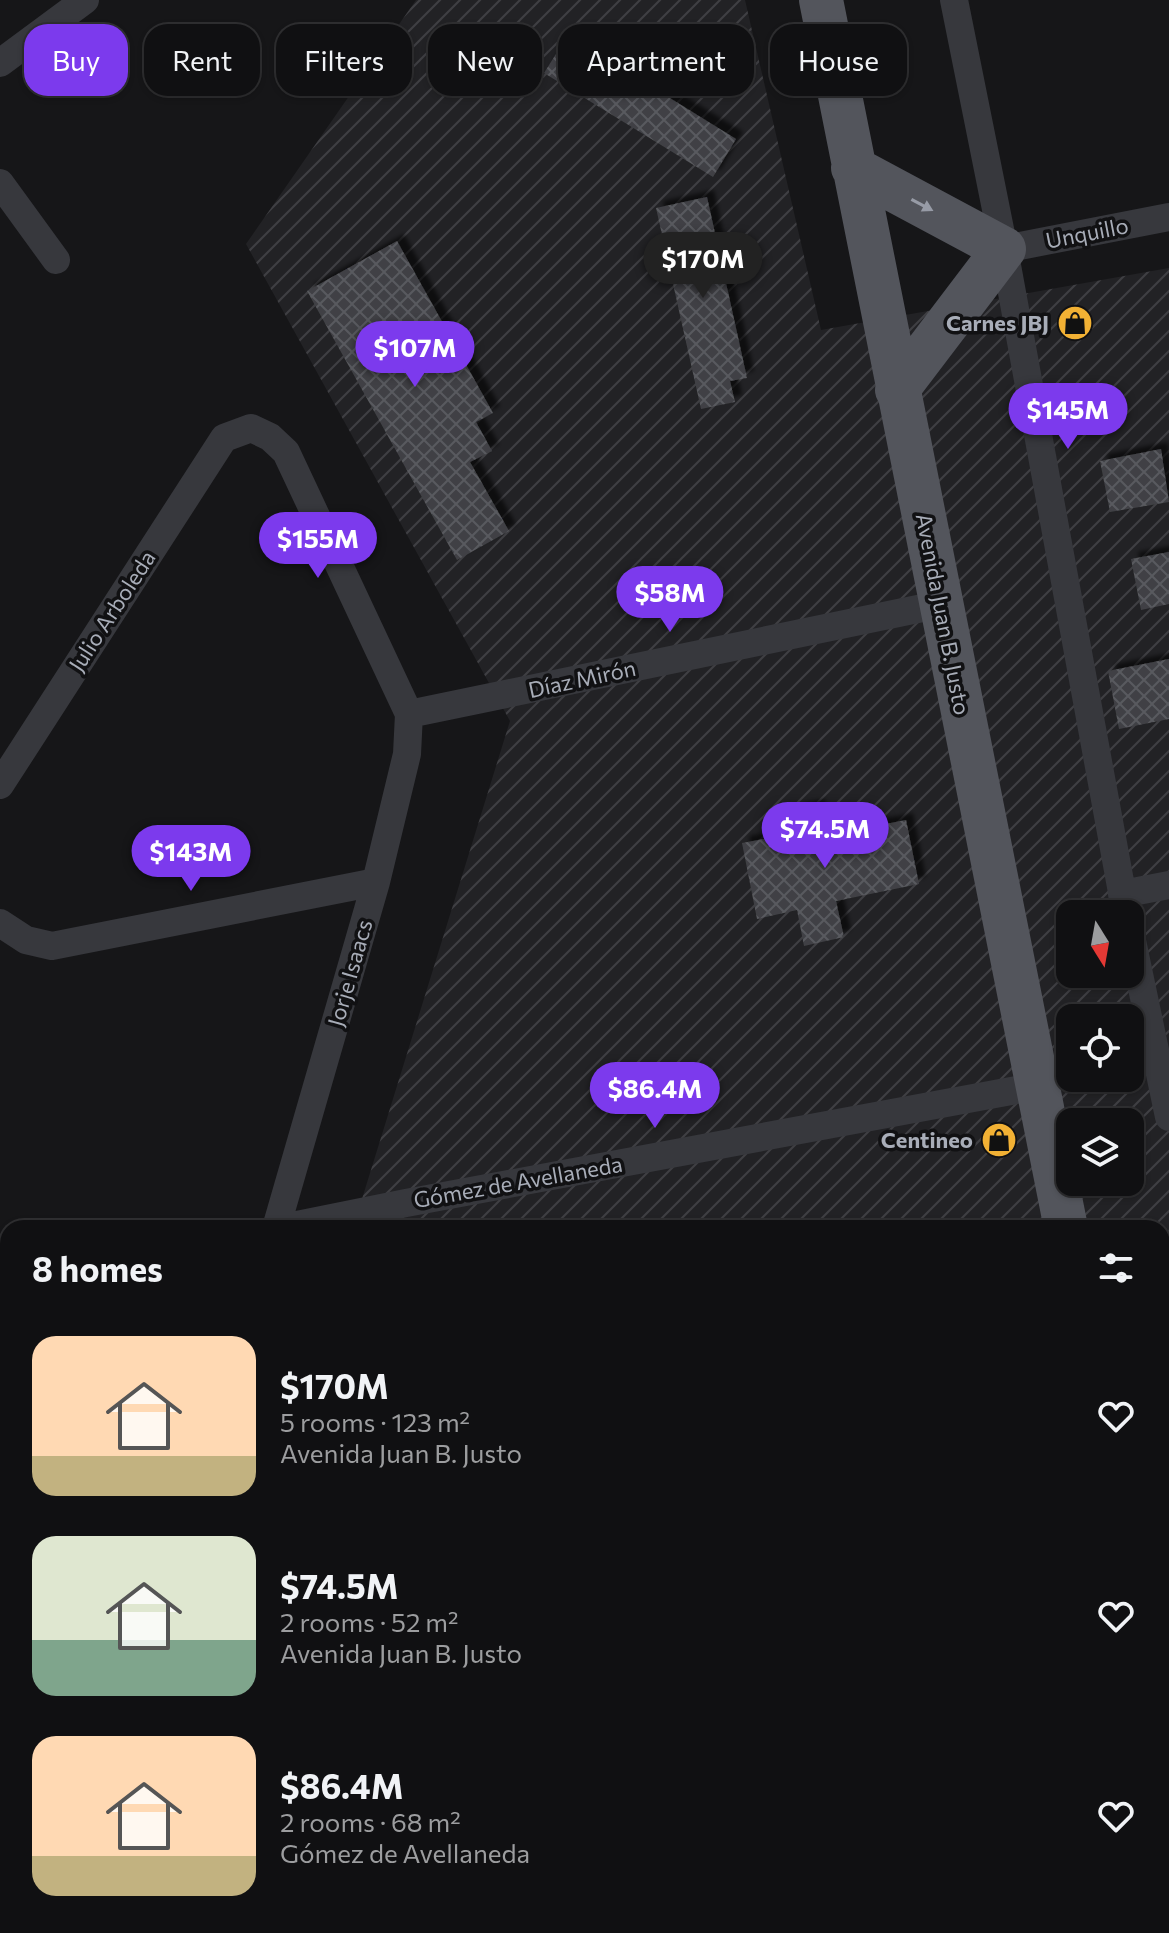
<!DOCTYPE html>
<meta charset="utf-8">
<style>
:root{--surface:#101012;--page:#1e1e20;--text:#f1f3f6;--muted:#9c9d9f;--line:#303032;--accent:#7c3aed}
body{margin:0;font-family:Commissioner,sans-serif;background:var(--page);color:var(--text);height:100vh;display:flex;flex-direction:column;font-size:30px;white-space:nowrap}
*{box-sizing:border-box;margin:0}
p{font-size:26px;color:var(--muted)}
.icon{flex:none;width:44px;height:44px;fill:none;stroke:currentColor;stroke-width:2;stroke-linecap:round;stroke-linejoin:round}
.map{position:relative;flex:1;overflow:hidden}
.drawer{position:absolute;left:0px;top:1220px;width:1170px;height:714px;display:flex;flex-direction:column;background:var(--surface);border-radius:24px 24px 0 0;box-shadow:0 2px 6px #0004,0 0 0 2px var(--line)}
.drawer>*{flex:none}
.hud{position:absolute;left:24px;top:24px;width:1122px;height:72px;display:flex;gap:16px}
.needle{width:52px;rotate:169deg}
.fabs{position:absolute;left:1056px;top:900px;display:grid;gap:16px}
.fabs a{display:grid;place-items:center;width:88px;height:88px;border-radius:16px;background:var(--surface);box-shadow:0 2px 6px #0004,0 0 0 2px var(--line);font-size:40px}
.price{position:absolute;translate:-50% -68px;padding:0 18px;border-radius:28px;background:var(--accent);color:#fff;font-size:26px;line-height:52px;filter:drop-shadow(0 2px 4px #0008)}
.price::after{content:'';position:absolute;left:50%;top:48px;width:24px;height:18px;margin-left:-12px;background:inherit;clip-path:polygon(0 0,100% 0,50% 100%)}
.price.on{background:#222;color:#fff}
ul{padding:0;list-style:none}
li{display:flex;align-items:center;gap:24px;height:200px;padding:0 32px}
li span{display:grid;place-items:center;flex:none;width:224px;height:160px;border-radius:24px;color:#555}
li>.icon{margin-inline-start:auto}
span .icon{width:96px;height:96px;fill:#fffc;stroke-width:1}
li b{font-size:34px}
h2{display:flex;justify-content:space-between;align-items:center;height:96px;padding:0 32px;font-size:34px}
.pill{padding:0 28px;border-radius:24px;background:var(--surface);box-shadow:0 2px 6px #0004,0 0 0 2px var(--line);font-size:28px;line-height:72px}
.pill.on{background:var(--accent);color:#fff}
.map>svg:first-child{display:block}
.industrial{fill:url(#industrial-furrows);fill-rule:evenodd}
.park{fill:url(#park-dots)}
.building{fill:url(#building-cross-hatch);filter:url(#shadow)}
.lines{fill:none;stroke-linecap:round;stroke-linejoin:round}
.minor{stroke:#37383d;stroke-width:28}
.primary{stroke:#53555c;stroke-width:44}
.oneway{fill:#979ba6}
.labels{text-anchor:middle;stroke-width:7;stroke-linejoin:round;paint-order:stroke}
.street-label{font-size:22px;fill:#a8adb8;stroke:#111113}
.poi-label{font-size:22px;font-weight:bold;fill:#a8adb8;stroke:#111113;text-anchor:end}
</style>
<div class="map">
<svg width="1169" height="1933" viewBox="0 0 1169 1933">
<defs>
<pattern id="industrial-furrows" width="10" height="10" patternUnits="userSpaceOnUse" patternTransform="scale(2)"><rect width="10" height="10" fill="#222225"/><path d="M-1 1l2-2M0 10L10 0M9 11l2-2" fill="none" stroke="#3f3f43"/></pattern>
<pattern id="park-dots" width="8" height="8" patternUnits="userSpaceOnUse" patternTransform="scale(2)"><rect width="8" height="8" fill="#1e261f"/><path d="M2 2h.1M6 6h.1" fill="none" stroke="#3c433d" stroke-width="1.8" stroke-linecap="round"/></pattern>
<pattern id="building-cross-hatch" width="8" height="8" patternUnits="userSpaceOnUse" patternTransform="scale(2)"><rect width="8" height="8" fill="#404145"/><path d="M0 0l8 8M0 8l8-8" fill="none" stroke="#595a5e"/></pattern>
<filter id="shadow"><feDropShadow dx="7" dy="-7" stdDeviation="2" flood-color="#0009"/></filter>
</defs>
<rect width="100%" height="100%" fill="#161618"/>
<path class="industrial" d="M416,0H745L821,330L1169,268V1933H167L165,1926H1162V1228H353L510,721L246,244ZM1070,914H1130V974H1070ZM1070,1018H1130V1078H1070ZM1070,1122H1130V1182H1070Z
M8,1493V1770L0,1772V1495Z"/>
<path class="park" d="M8,1883V1926H158L160,1933H4L0,1912V1885Z"/>
<path class="building" d="M568,35L736,139L713,177L544,73Z
M707,197L747,378L730,381L735,402L701,409L656,208Z
M397,241L493,413L476,422L492,451L470,462L509,531L457,560L307,291Z
M1161,449L1169,502L1110,512L1100,461Z
M1169,552V604L1141,610L1131,559Z
M1169,659V719L1119,729L1108,671Z
M818,806L825,836L906,820L919,884L836,901L844,937L804,946L797,910L757,919L742,843L780,836L775,815Z"/>
<g class="lines">
<path class="minor" d="M954,0L1004,249L1126,914
M0,63L85,0
M0,183L56,260
M1004,249L1169,217
M409,714L942,604
M0,785L224,438L251,428L270,437L286,452L409,714L407,754L376,882L276,1228
M1122,894L1169,885
M0,923L26,940L52,946L376,882
M1130,931L1169,1117
M282,1228L406,1203L1038,1086
M0,1288L8,1286
M0,1466L8,1464
M0,1824L8,1822
M556,1926L557,1933"/>
<path class="primary" d="M821,0L1066,1228
M853,168L1004,249L897,390
M1162,1611L1169,1616
M1162,1711L1169,1746"/>
</g>
<defs><path id="oneway-solid" d="M-6-.8H1V-3.2L6.5 0L1 3.2V.8H-6Z" transform="scale(2)"/></defs>
<use class="oneway" href="#oneway-solid" transform="translate(922 205) rotate(28)"/>
<defs>
<symbol id="shop-disc" viewBox="-11 -11 22 22"><circle r="9.5" fill="#f2b134" stroke="#111113"/><path d="M-5-2.5h2.3a2.7 3.5 0 0 1 5.4 0H5L5.5 6h-11ZM-1.5-2.5h3a1.5 2.3 0 0 0-3 0Z" fill="#111"/></symbol>
</defs>
<g fill-rule="evenodd">
<use href="#shop-disc" x="1055" y="303" width="40" height="40"/>
<use href="#shop-disc" x="979" y="1120" width="40" height="40"/>
</g>
<g class="labels">
<g class="street-label">
<text transform="translate(1087 233) rotate(-11)" y="8">Unquillo</text>
<text transform="translate(112 611) rotate(-57)" y="8">Julio Arboleda</text>
<text transform="translate(943 614) rotate(79)" y="8">Avenida Juan B. Justo</text>
<text transform="translate(582 679) rotate(-12)" y="8">Díaz Mirón</text>
<text transform="translate(350 973) rotate(-74)" y="8">Jorje Isaacs</text>
<text transform="translate(518 1182) rotate(-10)" y="8">Gómez de Avellaneda</text>
</g>
<g class="poi-label">
<text x="1049" y="331">Carnes JBJ</text>
<text x="973" y="1148">Centineo</text>
</g>
</g>
</svg>
<div class="fabs">
<a><svg class="needle" viewBox="-14 -14 28 28"><path d="M0-13l5 13h-10z" fill="#e53935"/><path d="M0 13l5-13h-10z" fill="#9c9d9f"/></svg></a>
<a><svg class="icon" aria-label="locate" viewBox="0 0 24 24"><circle cx="12" cy="12" r="6"/><path d="M12 2v4M12 18v4M2 12h4M18 12h4"/></svg></a>
<a><svg class="icon" aria-label="layers" viewBox="0 0 24 24"><path d="M12 4l9 5-9 5-9-5zM3 14l9 5 9-5"/></svg></a>
</div>
<b class="price on" style="left:703px;top:300px">$170M</b>
<b class="price" style="left:415px;top:389px">$107M</b>
<b class="price" style="left:1068px;top:451px">$145M</b>
<b class="price" style="left:318px;top:580px">$155M</b>
<b class="price" style="left:670px;top:634px">$58M</b>
<b class="price" style="left:825px;top:870px">$74.5M</b>
<b class="price" style="left:191px;top:893px">$143M</b>
<b class="price" style="left:655px;top:1130px">$86.4M</b>
<div class="hud">
<a class="pill on">Buy</a>
<a class="pill">Rent</a>
<a class="pill">Filters</a>
<a class="pill">New</a>
<a class="pill">Apartment</a>
<a class="pill">House</a>
</div>
<section class="drawer">
<h2>8 homes<svg class="icon" aria-label="filters" viewBox="0 0 24 24"><path d="M4 7h16M4 17h16"/><circle cx="9" cy="7" r="2"/><circle cx="15" cy="17" r="2"/></svg></h2>
<ul>
<li><span style="background:linear-gradient(#ffd9b3 75%,#c2b280 0)"><svg class="icon" aria-label="home" viewBox="0 0 24 24"><path d="M3 11l9-7 9 7M6 9v11h12V9"/></svg></span><div><b>$170M</b><p>5 rooms · 123 m²</p><p>Avenida Juan B. Justo</p></div><svg class="icon" aria-label="heart" viewBox="0 0 24 24"><path d="M12 20l-8-8c-3-5 5-10 8-4 3-6 11-1 8 4z"/></svg></li>
<li><span style="background:linear-gradient(#dfe7d0 65%,#7fa58c 0)"><svg class="icon" aria-label="home" viewBox="0 0 24 24"><path d="M3 11l9-7 9 7M6 9v11h12V9"/></svg></span><div><b>$74.5M</b><p>2 rooms · 52 m²</p><p>Avenida Juan B. Justo</p></div><svg class="icon" aria-label="heart" viewBox="0 0 24 24"><path d="M12 20l-8-8c-3-5 5-10 8-4 3-6 11-1 8 4z"/></svg></li>
<li><span style="background:linear-gradient(#ffd9b3 75%,#c2b280 0)"><svg class="icon" aria-label="home" viewBox="0 0 24 24"><path d="M3 11l9-7 9 7M6 9v11h12V9"/></svg></span><div><b>$86.4M</b><p>2 rooms · 68 m²</p><p>Gómez de Avellaneda</p></div><svg class="icon" aria-label="heart" viewBox="0 0 24 24"><path d="M12 20l-8-8c-3-5 5-10 8-4 3-6 11-1 8 4z"/></svg></li>
</ul>
</section>
</div>
